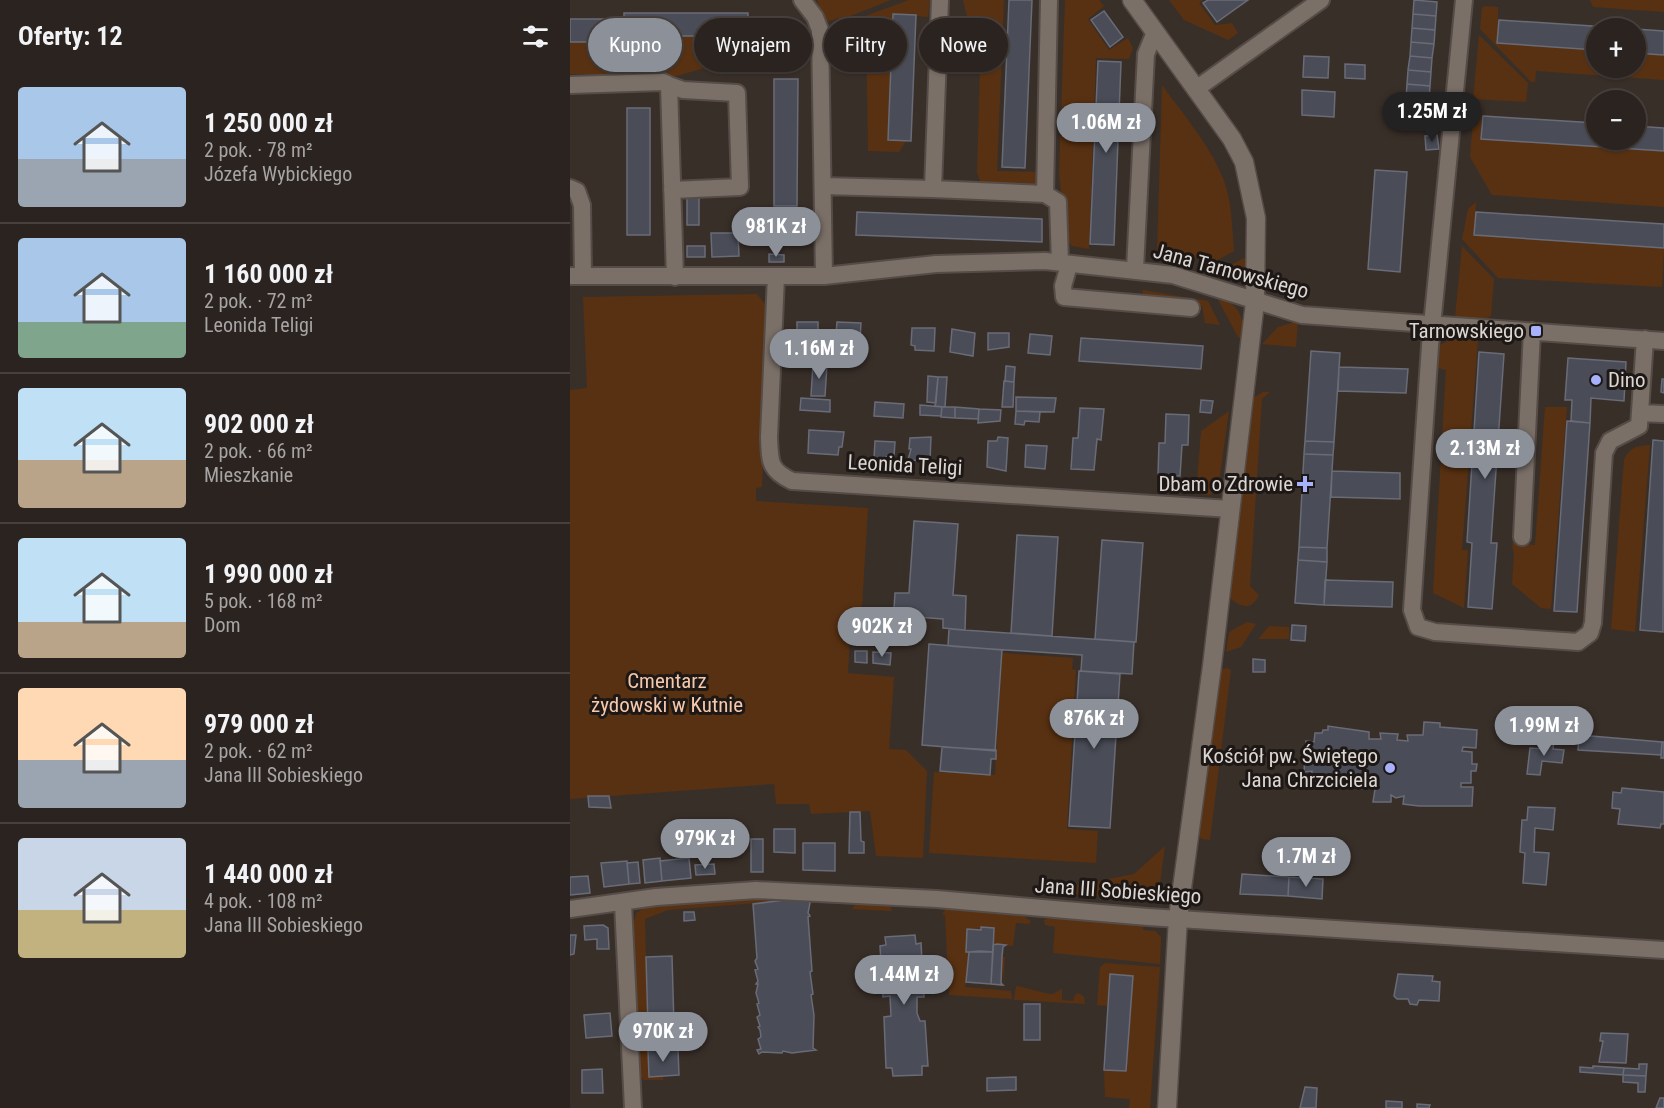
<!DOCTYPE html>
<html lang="pl">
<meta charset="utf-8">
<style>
:root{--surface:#2b231f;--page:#332b28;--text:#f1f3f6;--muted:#a6a4a4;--line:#47403d;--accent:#8c9099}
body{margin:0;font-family:"Roboto Condensed",sans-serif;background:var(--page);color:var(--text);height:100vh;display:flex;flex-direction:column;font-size:22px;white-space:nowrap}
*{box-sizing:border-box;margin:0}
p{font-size:20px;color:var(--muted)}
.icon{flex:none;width:33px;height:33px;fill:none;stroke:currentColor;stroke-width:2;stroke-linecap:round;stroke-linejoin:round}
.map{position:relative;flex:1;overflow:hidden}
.details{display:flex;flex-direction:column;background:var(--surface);width:570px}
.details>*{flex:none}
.hud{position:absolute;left:18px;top:18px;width:570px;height:54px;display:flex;gap:12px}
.fabs{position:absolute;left:1016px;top:18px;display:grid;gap:12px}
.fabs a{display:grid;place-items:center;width:60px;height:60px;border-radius:50%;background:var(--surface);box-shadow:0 2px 4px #0004,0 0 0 2px var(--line);font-size:30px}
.price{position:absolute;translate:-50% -51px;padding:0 14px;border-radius:21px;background:var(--accent);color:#fff;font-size:20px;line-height:39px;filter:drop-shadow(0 2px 3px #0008)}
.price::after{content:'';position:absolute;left:50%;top:36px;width:18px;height:14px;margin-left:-9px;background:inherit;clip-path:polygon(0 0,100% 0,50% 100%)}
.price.on{background:#222;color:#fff}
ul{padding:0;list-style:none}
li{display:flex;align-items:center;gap:18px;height:150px;padding:0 18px}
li+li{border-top:2px solid var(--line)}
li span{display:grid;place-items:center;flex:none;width:168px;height:120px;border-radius:6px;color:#555}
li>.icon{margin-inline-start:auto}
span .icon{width:72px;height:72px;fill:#fffc;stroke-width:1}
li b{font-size:26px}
h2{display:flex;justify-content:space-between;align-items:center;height:72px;padding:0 18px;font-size:26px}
.pill{padding:0 21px;border-radius:27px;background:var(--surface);box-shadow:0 2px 4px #0004,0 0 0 2px var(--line);font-size:21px;line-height:54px}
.pill.on{background:var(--accent);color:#fff}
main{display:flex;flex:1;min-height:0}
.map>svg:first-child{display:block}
.green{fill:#583112}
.building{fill:#4a4c57;stroke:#696b77;stroke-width:1.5}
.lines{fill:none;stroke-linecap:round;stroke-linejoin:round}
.street-casing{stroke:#554c47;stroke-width:20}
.secondary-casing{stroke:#554c47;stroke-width:21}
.street{stroke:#7b7068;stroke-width:16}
.secondary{stroke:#7b7068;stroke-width:18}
.poi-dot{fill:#a7b1fc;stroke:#1d1815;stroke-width:2}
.labels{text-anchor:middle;stroke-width:6;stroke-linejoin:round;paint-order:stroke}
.street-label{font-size:21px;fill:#dcd6d2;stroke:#1d1815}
.poi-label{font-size:21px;fill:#dcd6d2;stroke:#1d1815;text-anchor:end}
.park-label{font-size:21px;fill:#f5c8ab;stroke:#1d1815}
</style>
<main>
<section class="details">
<h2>Oferty: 12<svg class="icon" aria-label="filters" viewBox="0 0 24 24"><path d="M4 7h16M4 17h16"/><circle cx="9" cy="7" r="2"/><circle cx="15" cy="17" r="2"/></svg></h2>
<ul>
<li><span style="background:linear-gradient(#a9c7e8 60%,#9aa5b1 0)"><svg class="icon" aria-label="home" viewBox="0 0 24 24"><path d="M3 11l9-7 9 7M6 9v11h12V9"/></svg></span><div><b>1 250 000 zł</b><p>2 pok. · 78 m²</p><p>Józefa Wybickiego</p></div></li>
<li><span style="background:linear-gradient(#a9c7e8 70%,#7fa58c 0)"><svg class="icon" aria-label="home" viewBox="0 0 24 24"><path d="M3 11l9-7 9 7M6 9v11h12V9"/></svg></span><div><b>1 160 000 zł</b><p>2 pok. · 72 m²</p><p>Leonida Teligi</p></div></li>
<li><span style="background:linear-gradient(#bfe0f5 60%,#b9a48a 0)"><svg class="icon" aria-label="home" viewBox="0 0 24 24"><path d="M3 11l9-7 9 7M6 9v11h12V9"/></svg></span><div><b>902 000 zł</b><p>2 pok. · 66 m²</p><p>Mieszkanie</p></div></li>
<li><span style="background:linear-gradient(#bfe0f5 70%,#b9a48a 0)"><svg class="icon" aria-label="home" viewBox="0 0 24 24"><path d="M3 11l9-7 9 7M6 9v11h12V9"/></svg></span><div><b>1 990 000 zł</b><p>5 pok. · 168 m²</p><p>Dom</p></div></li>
<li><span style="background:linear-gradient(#ffd9b3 60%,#9aa5b1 0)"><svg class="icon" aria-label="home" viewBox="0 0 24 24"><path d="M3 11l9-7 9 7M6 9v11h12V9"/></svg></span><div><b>979 000 zł</b><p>2 pok. · 62 m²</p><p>Jana III Sobieskiego</p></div></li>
<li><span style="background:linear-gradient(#c9d6e8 60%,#c2b280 0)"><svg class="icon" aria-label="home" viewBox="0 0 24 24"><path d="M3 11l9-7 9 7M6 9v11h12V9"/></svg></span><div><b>1 440 000 zł</b><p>4 pok. · 108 m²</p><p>Jana III Sobieskiego</p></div></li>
</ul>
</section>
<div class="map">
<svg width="1094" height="1108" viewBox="0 0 1094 1108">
<rect width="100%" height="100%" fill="#392f29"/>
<path class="green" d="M247,0H321L270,20L268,18L254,23Z
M339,0H360L358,17L323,14L318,140L336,141L329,152L298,151L296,28L257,30Z
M393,0H434L427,171L468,172L470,178L464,186L411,183L407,173L411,31L397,16Z
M495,0H529L534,6L518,19L539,50L558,38L563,48L559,59L526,58L519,249L502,246L497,239L489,175Z
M599,0H633L629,3L645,25L662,23L668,33L658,40L614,20Z
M1020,0H1094V12L1023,7Z
M915,6L928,7V43L1026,50V68H1065V53L1094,55V80L966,71L965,82H961L910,29L912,8Z
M909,35L958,83L956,102L903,99Z
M54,36H178L176,56L107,76L0,74V42H54Z
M592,85C613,114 639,144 653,178C662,200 662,227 664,251L646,261L587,252Z
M904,105H912L911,139L1094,151V207L922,195L900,157Z
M906,202L904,235L1094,248L1092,287L928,278L892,239L898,209Z
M892,246L924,279L921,316C908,322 899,319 885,317Z
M674,258L681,259C679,276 662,279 648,278L649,271Z
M573,290L638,301L650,325L635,323L632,306L571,300Z
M187,294L199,309L192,487L186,488V501L298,508L291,623L297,633L296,639H280L278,673L324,677L319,749L336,750L357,771L353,858L306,856L300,811L241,814L239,804H206L204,784L0,799V390L17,388L13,297Z
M646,296C669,304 675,316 673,341L668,337Z
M728,321L726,347L692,344L708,327Z
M881,339H908L892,550H898L894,608L863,593L876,370L868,368L870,345Z
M693,392H700L692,399L680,586L689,595C681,612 669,607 658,596L683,398Z
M975,407H997L981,609L971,608L942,584L944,555L942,543L965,545Z
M659,411L648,489L639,495L626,494L631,431Z
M1080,445L1065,632L1041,629L1054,459C1061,447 1066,446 1080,445Z
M677,622L686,624L671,647L656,652L659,632Z
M699,626L719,627V639H688Z
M432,653L503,658L502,669L506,670L497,829L528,831L526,863L359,853L364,772L425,775Z
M657,668L661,670L640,840L632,839L626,833L647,670Z
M595,846L588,898L584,901L474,892L564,874Z
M177,895L225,900L98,910L75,919L79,1076H93V1080H74L69,1074L63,927L66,913L80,905Z
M287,902L320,905L322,911L282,909Z
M377,908L449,913L461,921L459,924L446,923L443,946L423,945L424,928L397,929L396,952H399L396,982L433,985L432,957H435L433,986L396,983L395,987L441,991L442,999L379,995L375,915L372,914Z
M487,916L574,922L573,930L585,931L591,937L590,964L483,953L485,927L475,925L474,920Z
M535,963L590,967L580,1108H559L560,1099L535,1097L534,1070L555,1071L563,976L540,974L537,1006L527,1005L530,967Z
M446,986C454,987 480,995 483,994C486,992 489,990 492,989V1000L503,1001L505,995L509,993L514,997L515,1004L444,1000Z"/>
<path class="building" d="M439,0H462L455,168L432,167Z
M638,0H678L647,22L633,3Z
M844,0L867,2L866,16L843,14Z
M534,11L553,37L540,47L521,20Z
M54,13H178V36H54V42H0V19H54Z
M323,14L346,15L341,141L318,140Z
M843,14L866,16L865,30L842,28Z
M929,20L1053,28H1026V50L927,43Z
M842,28L865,30L864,44L841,42Z
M1065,29L1094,31V55L1065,53Z
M841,42L864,44L862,58L840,56Z
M734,56L759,57L758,78L733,77Z
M840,56L862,58L861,72L838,70Z
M528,61L551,62L544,245L520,244Z
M775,64L795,65V79L775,78Z
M838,70L861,72L860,86L837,84Z
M204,79H228L227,206H204Z
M837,84L860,86L859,100L836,98Z
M732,90L765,92L764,117L732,115Z
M836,98L859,100L858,114L835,112Z
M57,108H80V235H57Z
M835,112L855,114L854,123L834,122Z
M913,116L1026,123V140H1065V126L1094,128V151L911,139Z
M867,135L869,149L856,150L855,136Z
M805,170L837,172L830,272L798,269Z
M117,197H129V225H117Z
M287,212L472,219V242L286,235Z
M906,212L1094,224V248L904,235Z
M141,233H168L169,256L142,257Z
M117,246H135V257H117Z
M199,254L214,255V262H199Z
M227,322H248V348L227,347Z
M267,322L291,323L289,356L267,355L265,346Z
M342,328H365L364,351L345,350V346L341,345Z
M382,329L405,333L403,356L380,352Z
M418,333H439V347L418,350Z
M460,334L482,336L480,355L458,353Z
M511,338L633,346L631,369L509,361Z
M741,351L770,353L764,442L735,441Z
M909,352L934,354L921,543H927L922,609L898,607L902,543L897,542Z
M998,358L1056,362L1054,401L1021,398L1020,423L1001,421L1002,400H995Z
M243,364L257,365L255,396H241Z
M436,366L445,367L444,382L435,381Z
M769,367L838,369L836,393L768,391Z
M358,376L368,377L366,403L357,402Z
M368,377H377L375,407L365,406Z
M1092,379H1094V393L1091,392Z
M434,381L444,382L443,407H432Z
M446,397L486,398L484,412L446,411Z
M231,398L260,400V412L230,410Z
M631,400L643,401L641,413L630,412Z
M305,402L334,404L333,418L304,416Z
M350,405L372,407L371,416L350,415Z
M372,407H385V418L371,417Z
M385,407L409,409L408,419L385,418Z
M510,408L534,409L531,440L527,439L524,470L501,469L503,438H508Z
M409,409L431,410L430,421L408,423Z
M446,411L470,412L469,422L455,421L454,425L445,424Z
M596,414L619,415L618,445H612L610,476L588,475L589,443H595Z
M997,421L1020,423L1007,612L984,611Z
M239,430L274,432L272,447H269L268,455L238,453Z
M361,437L360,461L338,460L341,449H339L340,438Z
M428,437L438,438L436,471L417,467L418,441H427Z
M1083,440L1094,441L1093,632L1070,630Z
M305,441L325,442L324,456L304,458Z
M735,441L764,442L763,455L734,454Z
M456,445L477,446L475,469L455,467Z
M734,454L763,455L757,548L729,547Z
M762,471L830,473V499L761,497Z
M344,521L388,524L383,595L396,596L395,630L373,628V619L347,617L346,627L323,625L325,593H339Z
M447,535L488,537L482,636L441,633Z
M532,540L573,543L566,642L525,639Z
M729,547L757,548V562L728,560Z
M728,560L757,562L754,605L725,603Z
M755,580L823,582L822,607L754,605Z
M722,625L736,626L735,641L721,640Z
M379,629L564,642L562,674L511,671L512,655L378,646Z
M359,644L432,650L425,751L352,745Z
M285,651H297V663L285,662Z
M303,652L321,653L320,665L303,663Z
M683,659L695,660V672H683Z
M509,671L550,674L540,828L499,826Z
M854,722L870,723V727L907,730L906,748L893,747L892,751L902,752V764H907L906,771H901V783H891V787H903L902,806H849L833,804L834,796L826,798L821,795V802H803L806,783L795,782V789L778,788V781H741L742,771L734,772L736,741L744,742L745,733H752L753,730H758V726L799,732V739H811L810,733L828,734L827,740L838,741L837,735H853Z
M1009,735L1092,742L1091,755L1008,750Z
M974,739L984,740L983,749L994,750L992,763L972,761L970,775L957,774L960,748L974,749Z
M1092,742H1094V758H1091Z
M372,747L426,750V759H421L420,775L370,771Z
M1052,788L1094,792V824H1091L1090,828L1048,824L1050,809L1042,808L1043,792L1051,793Z
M18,796H39L41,808L19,807Z
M958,807L985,808L983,830L965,828L964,852L979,853L976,885L953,883L955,853L950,852L952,820H957Z
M280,812H290L291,841L294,842V853H279Z
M204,829H225V853L204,852Z
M181,839H193V872H181Z
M233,843H265V871L233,870Z
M90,858L92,881L75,883L73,860Z
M119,858L121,878L92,881L90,861Z
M57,861L59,884L34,887L31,863Z
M68,862L70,883L59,884L57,863Z
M144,864L145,874L126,875L125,865Z
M672,874L719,877L718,896L670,894Z
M18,876L20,893L0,895V877Z
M719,877L753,879L752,899L718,896Z
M215,900H238L240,903L238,913L240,916L238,917L242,971L240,972L243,994L241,995L244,1015L243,1048L246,1050L222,1053L213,1051L212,1053L192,1052L189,1054L187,1050L191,1049L188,1039L191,1037L190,1030L188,1027L190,1026L187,1017L190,1015L187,1004L189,1003L186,993L188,984H186L188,981L185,970L188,969L185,961L187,958L183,904Z
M114,912H124L125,920L114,921Z
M33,925L38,928L39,949H27V939L15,940L14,926Z
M411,927L424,928L423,952H396L397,929L411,930Z
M0,935H6L4,954L0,955Z
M345,935L346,944L351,943L354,997H347V1013L350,1021H355L358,1066H352V1075L323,1076L322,1068H316L314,1017L321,1016L320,996L313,997L310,946L316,945L315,937Z
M427,944L436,945L433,947L432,957L431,983L433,985L421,984L423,945Z
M410,951L423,952L421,984L396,982L399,952Z
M102,956L104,1026L78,1027L76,957Z
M540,974L563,976L556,1071L534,1070Z
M828,974L863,976L862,981L870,982L869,1001L849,1000L847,1005L840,1004L838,999H827L824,996Z
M454,1004H470V1040H454Z
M40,1013L42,1036L16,1038L14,1015Z
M78,1027H90V1049L78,1050Z
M1031,1033L1058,1034L1056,1063L1029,1062L1033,1041H1030Z
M108,1049L109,1075L79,1077L78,1050Z
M1069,1064H1077L1076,1076L1053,1075L1054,1068L1069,1069Z
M1023,1066L1054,1068L1053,1075L1010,1072V1067L1023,1068Z
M32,1069L33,1093H12V1070Z
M1053,1075L1076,1076L1075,1092H1068V1083L1053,1082Z
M446,1077V1090L417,1091V1078Z
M735,1087L747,1088L746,1108H730Z
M1090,1098H1094V1108H1086Z
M816,1101L832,1102V1108H816Z
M847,1104L860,1105L859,1108H847Z"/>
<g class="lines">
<defs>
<path id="street" d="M232,0L245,17L250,30L254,276
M370,0L363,189L475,194L488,202L490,263
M894,0L860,346L842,610L848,627L865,632L1008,642L1020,633L1023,623L1034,453L1040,441L1069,426L1075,339
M0,85L93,82L99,85L105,277
M99,85L113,90L167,93L170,187L102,190
M626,89L751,0
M253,186L363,189
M0,188L7,191L12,205L13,275
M475,194L479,0
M499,265L493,286L494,297L621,308
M565,269L576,54L585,32
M0,276H254L366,264L475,261L603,275L732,315L1094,341
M206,276L199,437C200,462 199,470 222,481L661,509
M1070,413L1094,414
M952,537L962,331
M53,903L63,1108
M0,909L86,897L186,890L367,899L578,917L1094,950"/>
<path id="secondary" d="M562,0L662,139L674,162L686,218L685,302L642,666L608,918L597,1108"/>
</defs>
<use href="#street" class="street-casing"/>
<use href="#secondary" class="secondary-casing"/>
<use href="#street" class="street"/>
<use href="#secondary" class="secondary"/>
</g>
<g class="poi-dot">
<rect x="960" y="325" width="12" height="12" rx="3"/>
<circle cx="1026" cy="380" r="6"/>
<path d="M732 475h6v6h6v6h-6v6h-6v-6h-6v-6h6z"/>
<circle cx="820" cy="768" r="6"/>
</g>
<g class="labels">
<g class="street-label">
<text transform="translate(661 271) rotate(15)" y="7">Jana Tarnowskiego</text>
<text transform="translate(335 465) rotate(3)" y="7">Leonida Teligi</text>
<text transform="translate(548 891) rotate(4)" y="7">Jana III Sobieskiego</text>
</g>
<g class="poi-label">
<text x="954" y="338">Tarnowskiego</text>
<text x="1038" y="387" text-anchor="start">Dino</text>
<text x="723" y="491">Dbam o Zdrowie</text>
<text x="808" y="763">Kościół pw. Świętego<tspan x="808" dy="24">Jana Chrzciciela</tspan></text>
</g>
<g class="park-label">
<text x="97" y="688">Cmentarz<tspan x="97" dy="24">żydowski w Kutnie</tspan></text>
</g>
</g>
</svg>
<div class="fabs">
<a>+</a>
<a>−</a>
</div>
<b class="price on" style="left:862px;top:143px">1.25M zł</b>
<b class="price" style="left:536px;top:154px">1.06M zł</b>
<b class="price" style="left:206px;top:258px">981K zł</b>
<b class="price" style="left:249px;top:380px">1.16M zł</b>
<b class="price" style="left:915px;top:480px">2.13M zł</b>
<b class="price" style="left:312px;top:658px">902K zł</b>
<b class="price" style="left:524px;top:750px">876K zł</b>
<b class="price" style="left:974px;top:757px">1.99M zł</b>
<b class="price" style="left:135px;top:870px">979K zł</b>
<b class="price" style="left:736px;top:888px">1.7M zł</b>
<b class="price" style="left:334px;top:1006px">1.44M zł</b>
<b class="price" style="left:93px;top:1063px">970K zł</b>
<div class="hud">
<a class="pill on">Kupno</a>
<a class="pill">Wynajem</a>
<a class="pill">Filtry</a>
<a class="pill">Nowe</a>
</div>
</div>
</main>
